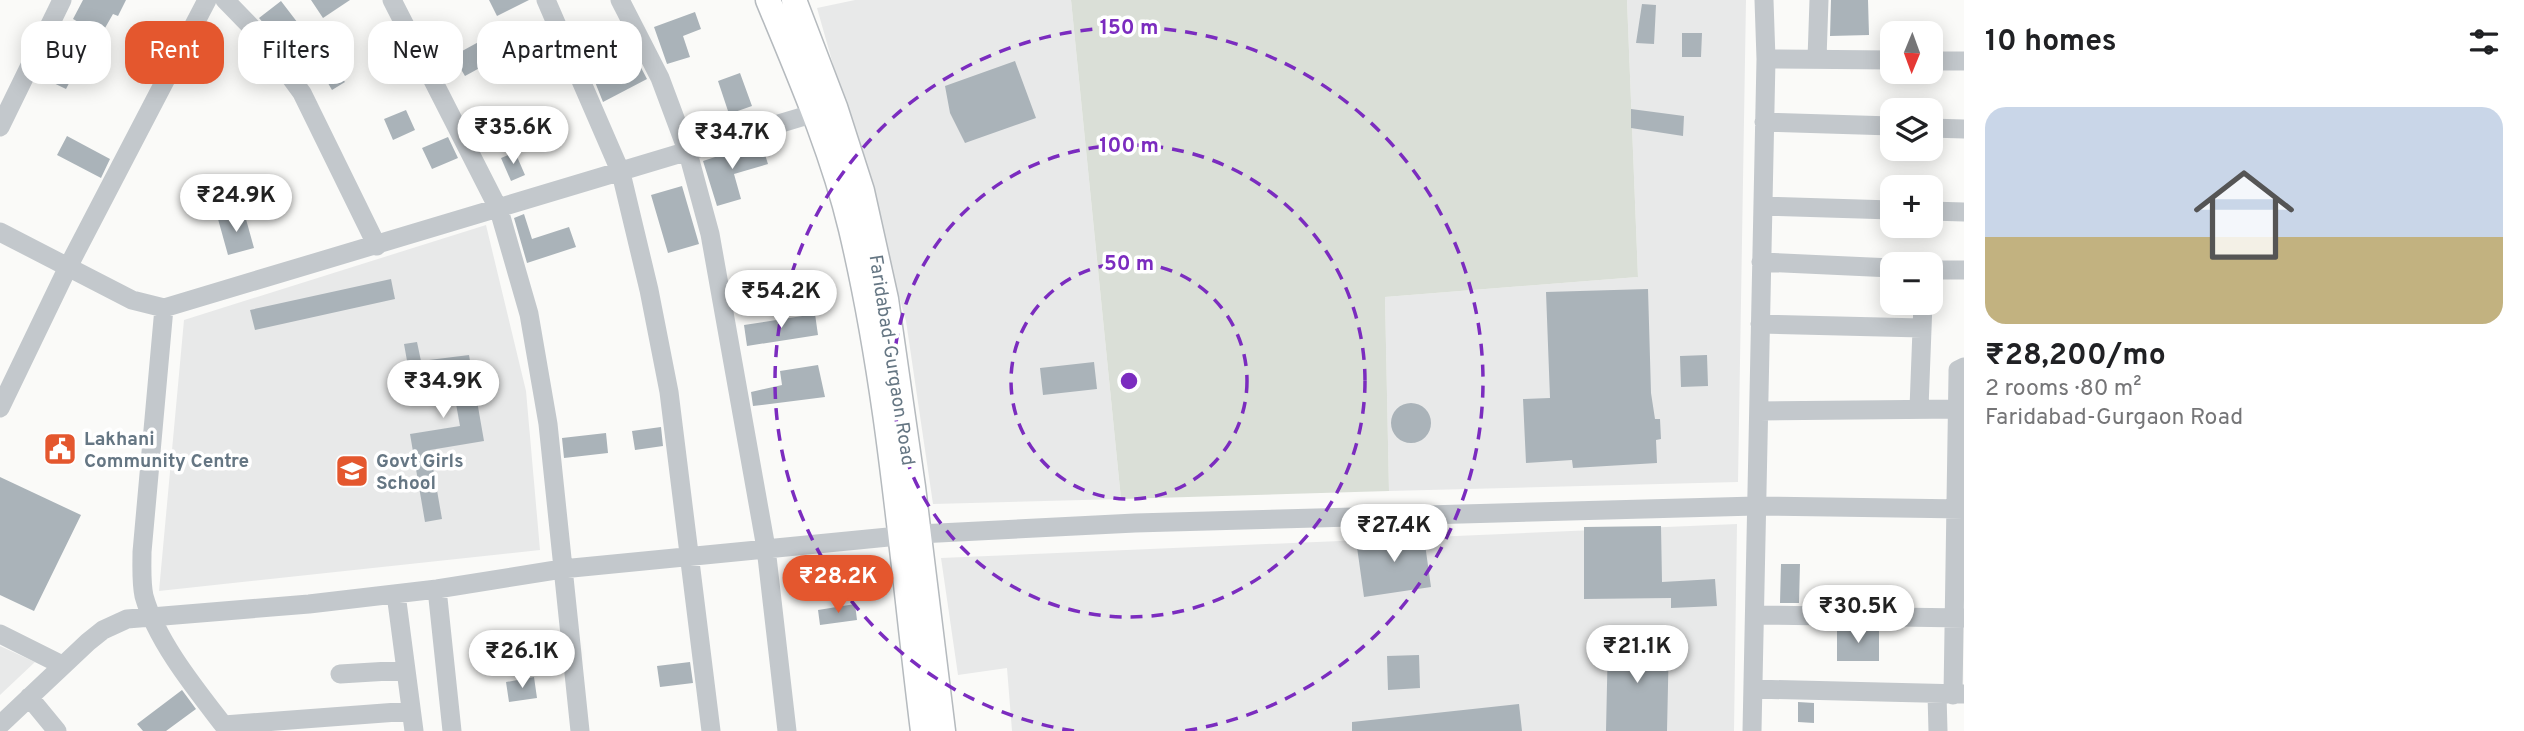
<!DOCTYPE html>
<meta charset="utf-8">
<style>
:root{--surface:#fff;--page:#f2f2f2;--text:#202124;--muted:#757577;--accent:#e4572e}
body{margin:0;font-family:Overpass,sans-serif;background:var(--page);color:var(--text);height:100vh;display:flex;flex-direction:column;font-size:26px;white-space:nowrap}
*{box-sizing:border-box;margin:0}
p{font-size:23px;color:var(--muted)}
.icon{flex:none;width:38px;height:38px;fill:none;stroke:currentColor;stroke-width:2;stroke-linecap:round;stroke-linejoin:round}
.map{position:relative;flex:1;overflow:hidden}
.details{display:flex;flex-direction:column;background:var(--surface);width:560px}
.details>*{flex:none}
.hud{position:absolute;left:21px;top:21px;width:665px;height:63px;display:flex;gap:14px}
.needle{width:46px;rotate:181deg}
.tools{position:absolute;left:1880px;top:21px;display:grid;gap:14px}
.tools a{display:grid;place-items:center;width:63px;height:63px;border-radius:14px;background:var(--surface);box-shadow:0 4px 18px #0003;font-size:35px}
.price{position:absolute;translate:-50% -60px;padding:0 16px;border-radius:24px;background:#fff;color:#222;font-size:23px;line-height:46px;filter:drop-shadow(0 2px 4px #0008)}
.price::after{content:'';position:absolute;left:50%;top:42px;width:21px;height:16px;margin-left:-10px;background:inherit;clip-path:polygon(0 0,100% 0,50% 100%)}
.price.on{background:var(--accent);color:#fff}
ul{padding:0;list-style:none}
li{display:grid;align-content:center;gap:14px;height:371px;padding:0 21px}
li span{display:grid;place-items:center;height:217px;border-radius:21px;color:#555}
li>.icon{margin-inline-start:auto}
span .icon{width:126px;height:126px;fill:#fffc;stroke-width:1}
li b{font-size:30px}
h2{display:flex;justify-content:space-between;align-items:center;height:84px;padding:0 21px;font-size:30px}
.pill{padding:0 24px;border-radius:21px;background:var(--surface);box-shadow:0 4px 18px #0003;font-size:24px;line-height:63px}
.pill.on{background:var(--accent);color:#fff}
main{display:flex;flex:1;min-height:0}
.map>svg:first-child{display:block}
.built{fill:#e8e9e9}
.green{fill:#dadfd7}
.building{fill:#aab3b9}
.lines{fill:none;stroke-linecap:round;stroke-linejoin:round}
.major-casing{stroke:#b5babe;stroke-width:27}
.minor{stroke:#c3c8cc;stroke-width:19}
.major{stroke:#fff;stroke-width:24}
.ring{fill:none;stroke:#7b2cbf;stroke-width:3.5;stroke-dasharray:12 9}
.labels{text-anchor:middle;stroke-width:7;stroke-linejoin:round;paint-order:stroke}
.street-label{font-size:19px;fill:#657683;stroke:#fff}
.poi-label{font-size:19px;font-weight:bold;fill:#657683;stroke:#fff;text-anchor:start}
.centre{fill:#7b2cbf;stroke:#fff;stroke-width:3.5}
.ring-label{font-size:21px;text-anchor:middle;font-weight:bold;fill:#7b2cbf;stroke:#fff;stroke-width:7;stroke-linejoin:round;paint-order:stroke}
</style>
<main>
<div class="map">
<svg width="1964" height="731" viewBox="0 0 1964 731">
<rect width="100%" height="100%" fill="#fafaf8"/>
<path class="built" d="M855,0H1071L1121,499L933,504L906,321L817,8Z
M1627,0H1746L1738,482L1389,491L1385,297L1638,277Z
M486,225L526,391L540,550L159,591L184,320Z
M1737,524L1734,731H1012L1007,668L958,675L941,558Z
M0,646L35,662L0,695Z"/>
<path class="green" d="M1071,0H1627L1638,277L1385,297L1389,491L1121,499Z"/>
<path class="building" d="M83,0H126L118,16L113,14L101,35L73,19Z
M311,0H350L323,18Z
M489,0H529L497,16Z
M1831,0H1868L1869,35L1830,36Z
M281,1L304,31L283,46L259,18Z
M1642,4L1656,5L1654,44L1636,43Z
M695,12L701,29L683,36L690,57L667,64L654,27Z
M1682,33H1702L1701,57H1682Z
M484,39L496,59L465,76L453,56Z
M628,43L647,79L603,102L595,82L622,67L614,49Z
M51,58L76,70L66,89L41,77Z
M1015,61L1036,118L965,143L950,113L945,86Z
M333,67L345,82L332,90L322,73Z
M740,73L752,106L729,114L718,81Z
M1631,109L1684,116L1683,136L1631,128Z
M406,110L415,130L393,140L384,119Z
M67,136L110,159L101,178L57,155Z
M448,137L458,158L432,169L422,148Z
M761,142L768,164L734,174L741,199L717,206L703,161Z
M515,152L525,175L511,181L501,158Z
M682,186L699,244L668,253L651,195Z
M244,212L254,248L228,255L218,219Z
M524,214L532,239L569,227L576,247L527,263L514,218Z
M391,279L395,299L255,330L250,310Z
M1648,289L1651,393L1655,419H1660L1661,439L1656,440L1657,463L1573,468L1572,460L1526,463L1523,399L1550,398L1546,292Z
M815,314L818,335L747,346L744,325Z
M417,342L421,361L469,355L484,441L430,450L442,519L425,522L410,434L460,426L451,376L411,383L404,344Z
M1707,355L1708,386L1681,387L1680,356Z
M1094,362L1097,389L1043,395L1040,368Z
M818,365L825,397L753,406L751,392L782,385L780,371Z
M1391 423a20 20 0 1 1 40 0a20 20 0 1 1-40 0Z
M661,427L663,446L635,450L632,431Z
M606,433L608,453L564,458L562,438Z
M0,477L81,515L34,611L0,595Z
M1661,526L1662,582L1715,579L1717,606L1671,608V598L1584,599V527Z
M1423,530L1431,587L1364,597L1356,540Z
M1781,564H1800L1799,603H1780Z
M855,604L857,620L820,625L818,610Z
M1837,628L1879,629V661H1837Z
M1608,639L1669,640L1667,731H1606Z
M1419,655L1420,688L1388,690L1387,656Z
M690,662L693,683L660,687L657,666Z
M534,677L537,698L509,702L506,682Z
M182,690L196,709L166,731H143L137,724Z
M1798,702L1814,703V723L1798,722Z
M1519,704L1522,731H1352V722Z"/>
<g class="lines">
<defs>
<path id="major" d="M768,0C799,75 832,150 851,229C890,393 902,564 923,731
M794,0L835,107L862,191L886,299L913,487L943,731"/>
</defs>
<use href="#major" class="major-casing"/>
<path class="minor" d="M225,0L261,37L302,93L377,246
M392,0L499,210L529,314L548,424L580,731
M546,0L621,173L649,290L669,392L711,731
M620,0L660,78L688,153L710,234L766,548L787,731
M1766,59L1892,60
M1817,59L1819,0
M1930,61H1964
M1764,122L1892,126
M0,127L62,0
M1930,128L1964,129
M1763,206L1892,210
M1930,211L1964,212
M0,232L132,300L164,308L815,113
M1761,262L1892,268
M1930,270H1964
M164,308L142,552C142,567 141,582 144,596C157,643 199,693 228,731
M1760,324L1922,328
M0,408L68,267L207,0
M1919,408L1923,303
M1759,411L1958,409
M437,589L452,731
M396,594L414,731
M1755,615L1964,618
M0,634L62,665
M340,674L406,670
M1753,689L1964,694
M1937,694L1938,731
M1953,695L1958,374V370L1964,367
M29,697L57,731
M0,725L88,642L103,630L127,619L309,604L437,589L562,569L919,534L1135,523L1756,506L1964,509
M224,725L411,711
M1752,731L1766,59L1764,0"/>
<use href="#major" class="major"/>
</g>
<g class="ring">
<circle cx="1129" cy="381" r="118"/>
<circle cx="1129" cy="381" r="236"/>
<path d="M1074 731A354 354 0 1 1 1184 731"/>
</g>
<defs>
<symbol id="civic-square" viewBox="-11 -11 22 22"><rect x="-9" y="-9" width="18" height="18" rx="4" fill="#e4572e" stroke="#fff"/><path d="M-.6-6.5H3V-4.5H.6V-3L4-1V1h2V6H-6V1h2V-1L-.6-3ZM-1.2 2.5V6h2.4V2.5Z" fill="#fff"/></symbol>
<symbol id="school-square" viewBox="-11 -11 22 22"><rect x="-9" y="-9" width="18" height="18" rx="4" fill="#e4572e" stroke="#fff"/><path d="M0-5L7-2L0 1L-7-2ZM-4 1L0 2.5L4 1V4Q0 6-4 4Z" fill="#fff"/></symbol>
</defs>
<g fill-rule="evenodd">
<use href="#civic-square" x="41" y="430" width="38" height="38"/>
<use href="#school-square" x="333" y="452" width="38" height="38"/>
</g>
<g class="labels">
<g class="street-label">
<text transform="translate(893 360) rotate(81)" y="7">Faridabad-Gurgaon Road</text>
</g>
<g class="poi-label">
<text x="84" y="445">Lakhani<tspan x="84" dy="22">Community Centre</tspan></text>
<text x="376" y="467">Govt Girls<tspan x="376" dy="22">School</tspan></text>
</g>
</g>
<circle cx="1129" cy="381" r="10" class="centre"/>
<g class="ring-label">
<text x="1129" y="34">150 m</text>
<text x="1129" y="152">100 m</text>
<text x="1129" y="270">50 m</text>
</g>
</svg>
<div class="tools">
<a><svg class="needle" viewBox="-14 -14 28 28"><path d="M0-13l5 13h-10z" fill="#e53935"/><path d="M0 13l5-13h-10z" fill="#757577"/></svg></a>
<a><svg class="icon" aria-label="layers" viewBox="0 0 24 24"><path d="M12 4l9 5-9 5-9-5zM3 14l9 5 9-5"/></svg></a>
<a>+</a>
<a>−</a>
</div>
<b class="price" style="left:513px;top:166px">₹35.6K</b>
<b class="price" style="left:732px;top:171px">₹34.7K</b>
<b class="price" style="left:236px;top:234px">₹24.9K</b>
<b class="price" style="left:781px;top:330px">₹54.2K</b>
<b class="price" style="left:443px;top:420px">₹34.9K</b>
<b class="price" style="left:1394px;top:564px">₹27.4K</b>
<b class="price on" style="left:838px;top:615px">₹28.2K</b>
<b class="price" style="left:1858px;top:645px">₹30.5K</b>
<b class="price" style="left:1637px;top:685px">₹21.1K</b>
<b class="price" style="left:522px;top:690px">₹26.1K</b>
<div class="hud">
<a class="pill">Buy</a>
<a class="pill on">Rent</a>
<a class="pill">Filters</a>
<a class="pill">New</a>
<a class="pill">Apartment</a>
</div>
</div>
<section class="details">
<h2>10 homes<svg class="icon" aria-label="filters" viewBox="0 0 24 24"><path d="M4 7h16M4 17h16"/><circle cx="9" cy="7" r="2"/><circle cx="15" cy="17" r="2"/></svg></h2>
<ul>
<li><span style="background:linear-gradient(#c9d6e8 60%,#c2b280 0)"><svg class="icon" aria-label="home" viewBox="0 0 24 24"><path d="M3 11l9-7 9 7M6 9v11h12V9"/></svg></span><div><b>₹28,200/mo</b><p>2 rooms · 80 m²</p><p>Faridabad-Gurgaon Road</p></div></li>
</ul>
</section>
</main>
